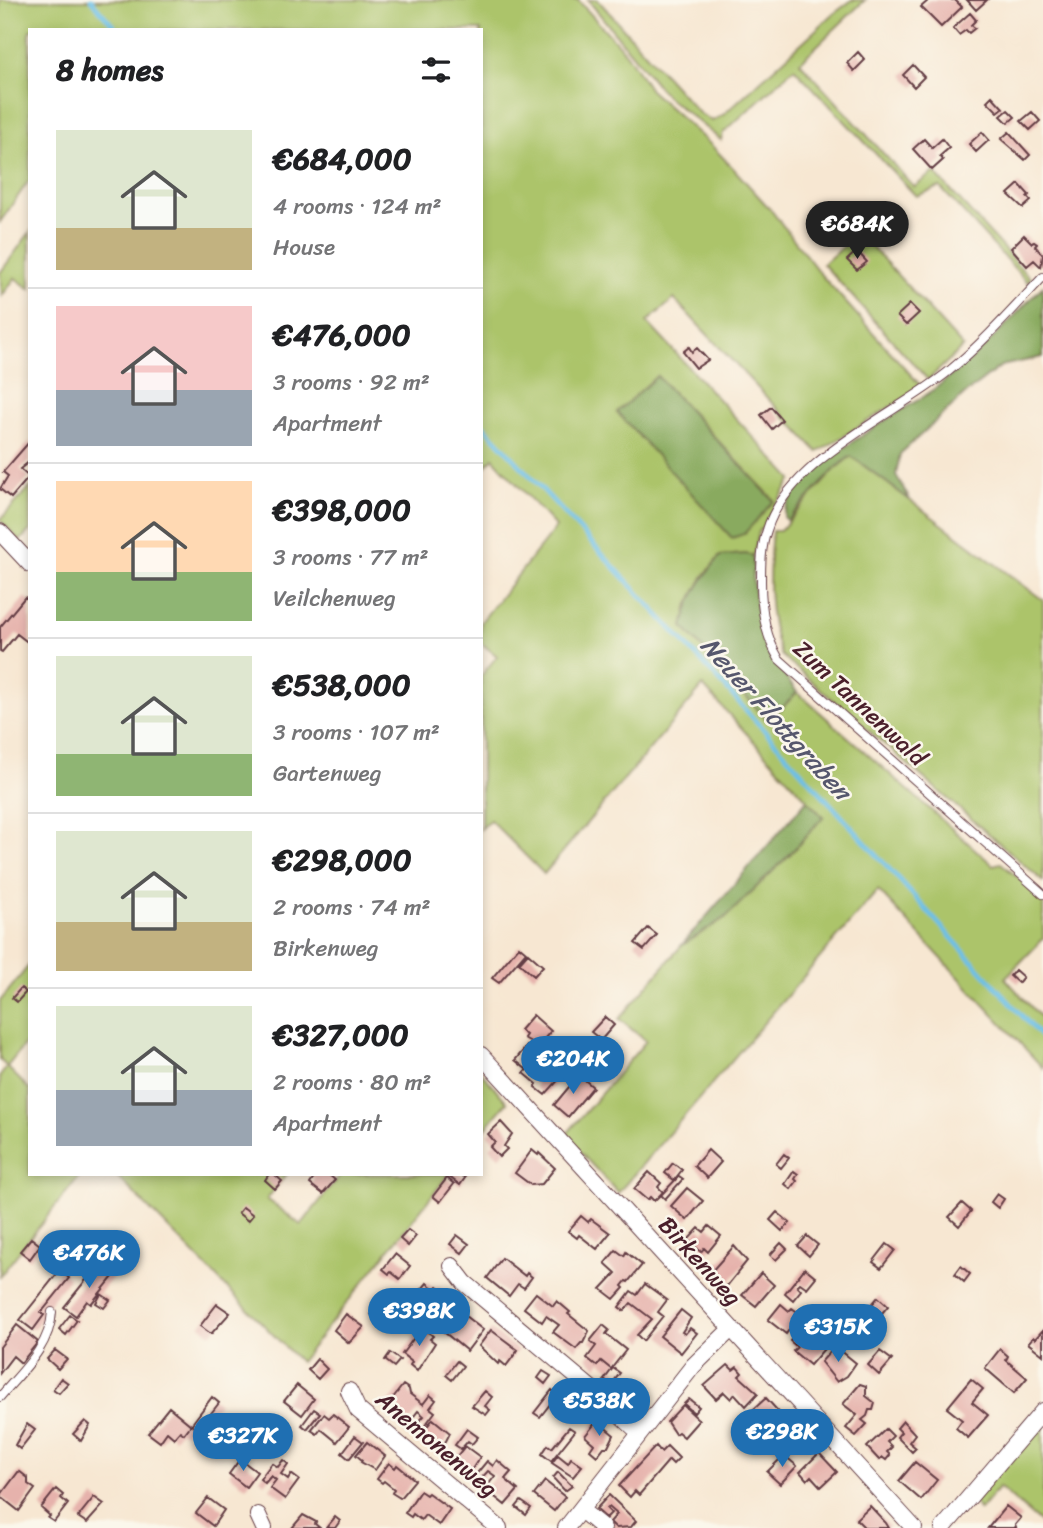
<!DOCTYPE html>
<meta charset="utf-8">
<style>
:root{--surface:#fff;--page:#f6f6f6;--text:#202124;--muted:#757577;--line:#e0e0e0;--accent:#1f6fb2}
body{margin:0;font-family:Sriracha,sans-serif;background:var(--page);color:var(--text);height:100vh;display:flex;flex-direction:column;font-size:26px;white-space:nowrap}
*{box-sizing:border-box;margin:0}
p{font-size:23px;color:var(--muted)}
.icon{flex:none;width:38px;height:38px;fill:none;stroke:currentColor;stroke-width:2;stroke-linecap:round;stroke-linejoin:round}
.map{position:relative;flex:1;overflow:hidden}
.side{position:absolute;left:28px;top:28px;width:455px;height:1148px;display:flex;flex-direction:column;background:var(--surface);border-radius:0px;box-shadow:0 4px 10px #0003}
.side>*{flex:none}
.price{position:absolute;translate:-50% -60px;padding:0 16px;border-radius:24px;background:var(--accent);color:#fff;font-size:23px;line-height:46px;filter:drop-shadow(0 2px 4px #0008)}
.price::after{content:'';position:absolute;left:50%;top:42px;width:21px;height:16px;margin-left:-10px;background:inherit;clip-path:polygon(0 0,100% 0,50% 100%)}
.price.selected{background:#222;color:#fff}
ul{padding:0;list-style:none}
li{display:flex;align-items:center;gap:21px;height:175px;padding:0 28px}
li+li{border-top:2px solid var(--line)}
li span{display:grid;place-items:center;flex:none;width:196px;height:140px;border-radius:0px;color:#555}
li>.icon{margin-inline-start:auto}
span .icon{width:84px;height:84px;fill:#fffc;stroke-width:1}
li b{font-size:30px}
h2{display:flex;justify-content:space-between;align-items:center;height:84px;padding:0 28px;font-size:30px}
.map>svg:first-child{display:block}
.green{fill:#acc46a;stroke:#7b724a;stroke-width:2;fill-rule:evenodd}
.forest{fill:#89aa5e;stroke:#6a6444;stroke-width:2}
.lines{fill:none;stroke-linecap:round;stroke-linejoin:round}
.stream{stroke:#6cc0e8;stroke-width:4.5}
.building{fill:#e6b2ac}
.lane-casing{stroke:#643d44;stroke-width:10}
.street-casing{stroke:#643d44;stroke-width:18}
.lane{stroke:#fff;stroke-width:8}
.street{stroke:#fff;stroke-width:16}
.labels{text-anchor:middle;stroke-width:5;stroke-linejoin:round;paint-order:stroke}
.street-label{font-size:24px;fill:#4a1f2b;stroke:#fbf7ec}
.water-label{font-size:26px;font-style:italic;fill:#56576d;stroke:#fbf7ec}
</style>
<div class="map">
<svg width="1043" height="1528" viewBox="0 0 1043 1528">
<rect width="100%" height="100%" fill="#fbf7ec"/>
<filter id="ink" filterUnits="userSpaceOnUse"><feTurbulence type="fractalNoise" baseFrequency=".0143" numOctaves="2"/><feDisplacementMap in="SourceGraphic" scale="14" xChannelSelector="R" yChannelSelector="G"/><feConvolveMatrix kernelMatrix="1 2 1 2 8 2 1 2 1" color-interpolation-filters="sRGB"/></filter>
<filter id="wash" filterUnits="userSpaceOnUse"><feTurbulence type="fractalNoise" baseFrequency=".00686" numOctaves="4" result="noise"/><feDisplacementMap in="SourceGraphic" scale="28" xChannelSelector="R" yChannelSelector="G"/><feGaussianBlur stdDeviation="1.57" result="paint"/><feColorMatrix in="noise" values="0 0 0 0 0 0 0 0 0 0 0 0 0 0 0 0 0 1.4 0 .05"/><feComposite in="paint" operator="in"/></filter>
<g filter="url(#wash)">
<rect width="100%" height="100%" fill="#f7e7d2"/>
<path class="green" d="M0,0H578L627,54L650,90L710,144L733,168L770,209L822,276L922,387L818,452L674,299L647,322L792,479L759,532L753,556L746,554L720,556L703,577L686,610L769,722L797,692L993,865L1001,863L1043,899V939L1005,978L1043,1020V1068L878,890L618,1193L565,1136L646,1041L619,1019L681,946L726,917L790,854L823,817L703,686L544,874L490,820L481,829V676L497,656L481,643V622L556,527L493,458L481,471V30H30V179L0,222ZM657,376L774,500V501L617,413Z
M588,0H598L699,113L712,121L723,115L831,16L852,0H865L800,62L914,187L934,172L1031,279L1027,282L940,187L916,196L794,68L723,133L721,140L666,96Z
M30,232V289L15,278L2,296L0,273Z
M862,236L963,347L928,380L823,264L849,241Z
M851,456L1043,600V881L781,655C766,613 768,574 772,531H780L836,468Z
M30,487V530L20,541L0,520Z
M30,964V1038L7,1067L30,1090V1174H81L0,1276V1076L7,1067L0,1060V1001Z
M481,1072L507,1102L481,1134Z
M115,1174H287L267,1199L301,1225L341,1174H449L300,1362Z
M1043,1418V1525L999,1487L980,1510L973,1502Z"/>
<path class="forest" d="M1043,286V357L1001,366L965,394L900,454L896,475L910,500L851,456L836,468L787,521L784,517C787,474 891,418 926,395C939,386 952,375 964,365C992,342 1017,312 1043,286Z
M657,376L774,501L744,534L732,538L617,412Z
M746,554L753,556C752,614 761,647 797,692L769,722L683,627C688,600 702,578 720,556Z
M807,800L823,817L790,854L726,917L681,946Z"/>
<g class="lines">
<path class="stream" d="M91,0L117,30
M481,423L715,676L1043,1039"/>
</g>
<g id="blocks">
<path class="building" d="M929,0H955L962,7L941,27L921,7Z
M967,0H987L976,10Z
M970,13L976,20L971,25L975,28L969,33L966,30L959,35L953,28Z
M858,52L865,60L854,71L847,63Z
M913,65L924,77L914,87L903,75Z
M992,96L1003,108L998,112L987,101Z
M1008,110L1015,117L1008,123L1001,116Z
M1032,112L1040,121L1030,130L1021,121Z
M982,132L989,140L976,152L969,144Z
M1009,132L1030,155L1025,160L1001,139Z
M924,139L932,148L942,139L949,148L940,156L943,160L932,170L913,149Z
M1019,184L1029,195L1027,197L1031,201L1023,208L1008,194Z
M1024,235L1032,243L1034,242L1037,244L1035,246L1043,255L1041,267L1034,260L1027,266L1011,248Z
M857,251L867,262L857,270L847,260Z
M910,304L919,313L906,325L897,316Z
M689,347L692,352L697,348L708,360L696,368L683,352Z
M771,407L782,420L772,429L761,415Z
M30,441V461L20,469L29,477L11,498L0,489L8,476L3,472Z
M25,597L30,601V644L17,634L2,652L0,651V627Z
M648,928L657,935L644,950L635,943Z
M519,946L526,952L499,983L492,978Z
M528,953L543,966L534,976L519,963Z
M1015,970L1023,977L1018,983L1010,976Z
M21,988L26,992L17,1002L12,998Z
M533,1015L551,1031L538,1046L524,1038L526,1035L520,1030Z
M605,1017L614,1025L601,1040L591,1032Z
M527,1046L537,1055L526,1069L515,1060Z
M595,1047L603,1054L590,1069L582,1062Z
M559,1048L564,1054L562,1058L571,1066L545,1095L535,1087L537,1084L524,1073L532,1064L541,1072L547,1064L543,1061L553,1049Z
M579,1075L593,1087L568,1117L554,1105Z
M501,1122L512,1134L504,1146L507,1149L499,1157L490,1147L495,1142L488,1134Z
M532,1150L538,1155L539,1153L555,1168L542,1184L531,1185L515,1173Z
M708,1150L721,1162L707,1178L694,1166Z
M784,1154L789,1158L781,1168L776,1164Z
M673,1163L682,1170L674,1180L665,1173Z
M794,1171L798,1174L795,1179L797,1181L791,1189L785,1184Z
M649,1172L661,1183L658,1187L663,1192L654,1201L650,1197L647,1200L634,1189Z
M269,1174H274L282,1181L275,1189L265,1180Z
M309,1174H328L335,1180L323,1194L310,1184L314,1178Z
M450,1174H460L465,1178L460,1185L448,1176Z
M679,1176L683,1179L665,1199L661,1195Z
M447,1178L454,1184L440,1202L433,1196Z
M687,1188L703,1201L687,1220L671,1206Z
M997,1194L1004,1199L998,1208L991,1202Z
M962,1203L971,1211L959,1226L949,1217Z
M243,1207L253,1215L248,1221L238,1213Z
M777,1212L790,1223L782,1231L770,1220Z
M581,1216L588,1222L591,1219L610,1233L597,1249L579,1235L577,1238L568,1231Z
M709,1226L721,1236L708,1252L704,1248L701,1252L688,1240L699,1228L704,1232Z
M408,1230L416,1236L408,1246L400,1239Z
M457,1235L469,1244L462,1253L450,1244Z
M807,1236L818,1245L809,1256L798,1246Z
M31,1238L40,1245L30,1259L20,1251Z
M781,1243L787,1249L776,1260L770,1255Z
M887,1244L895,1250L881,1268L873,1262Z
M734,1246L747,1261L726,1287L722,1286L710,1273Z
M616,1250L624,1256L626,1252L642,1265L628,1282L626,1281L622,1286L624,1288L614,1299L601,1289L616,1273L605,1263Z
M395,1254L410,1266L400,1279L391,1272L389,1274L383,1269Z
M502,1258L525,1276L527,1273L532,1277L524,1288L518,1284L509,1296L487,1278Z
M98,1265L113,1277L91,1304L87,1301L76,1316L64,1307Z
M961,1266L970,1274L964,1282L955,1274Z
M805,1268L816,1277L807,1288L800,1283L797,1286L801,1290L793,1300L785,1293Z
M60,1270L69,1278L41,1313L44,1315L33,1330L20,1320Z
M761,1273L774,1285L756,1306L742,1295Z
M427,1283L435,1290L438,1286L452,1298L443,1313L438,1315L429,1308L425,1313L412,1303L405,1312L399,1308L412,1292L417,1295Z
M645,1284L667,1300L658,1312L663,1316L643,1341L637,1335L652,1319L631,1303L624,1311L619,1307L631,1291L637,1295Z
M536,1293L553,1306L557,1301L570,1312L568,1314L589,1331L583,1343H581L576,1349L553,1332L559,1325L546,1316L542,1322L524,1308Z
M101,1294L110,1300L104,1308L96,1303Z
M878,1297L888,1306L871,1326L861,1318Z
M217,1304L230,1313L211,1334L200,1326Z
M781,1304L789,1311L792,1308L800,1314L786,1334L768,1320Z
M376,1308L387,1318L382,1324L371,1314Z
M681,1310L691,1318L682,1332L685,1334L690,1328L697,1333L681,1353L660,1336Z
M460,1312L483,1330L467,1351L444,1332Z
M346,1314L364,1327L349,1343L334,1330Z
M70,1315L77,1320L66,1335L59,1329Z
M807,1321L830,1342L810,1365L793,1351L797,1347L790,1341Z
M17,1325L38,1342L21,1363L13,1356L0,1373V1347Z
M603,1325L609,1330L606,1334L626,1350L611,1369L601,1361L597,1366L587,1358L596,1346L590,1341Z
M422,1327L433,1336L430,1339L435,1343L417,1371L410,1365L412,1362L402,1354Z
M491,1330L518,1350L506,1366L500,1361L498,1364L479,1346Z
M1043,1330V1355L1028,1343L1033,1337L1035,1339Z
M835,1346L856,1363L847,1376L837,1382L821,1362Z
M1000,1349L1008,1356L1006,1360L1027,1378L1014,1393L985,1368Z
M55,1350L67,1359L58,1369L47,1359Z
M880,1351L892,1360L879,1375L868,1365Z
M390,1353L400,1360L394,1367L385,1360Z
M317,1359L327,1369L318,1379L308,1370Z
M457,1361L463,1366L452,1380L446,1375Z
M728,1365L733,1370L737,1367L742,1373L739,1376L758,1393L746,1406L735,1394L731,1399L724,1392L716,1399L704,1386Z
M613,1368L620,1373L611,1385L604,1380Z
M543,1371L551,1376L545,1384L538,1378Z
M61,1378L68,1383L59,1393L53,1389Z
M971,1379L983,1389L972,1402L988,1415L968,1438L956,1428L962,1420L947,1408Z
M860,1384L866,1386V1396L875,1403L873,1410H869L867,1416L862,1420L867,1424L856,1436L846,1428L857,1415L843,1404Z
M297,1385L314,1399L302,1415L284,1401Z
M403,1385L409,1389L410,1394L423,1404L430,1395L436,1400L430,1408L435,1412L423,1428L417,1424L424,1416L418,1411L407,1425L385,1408Z
M563,1386L585,1402L590,1395L598,1401L590,1411L584,1406L580,1412L579,1418L575,1417L573,1420L551,1403L540,1417L534,1413L552,1390L557,1394Z
M485,1391L492,1397L485,1406L490,1410L486,1415L472,1406Z
M212,1397L219,1403L198,1430L191,1425L184,1434L180,1431L174,1438L167,1432L160,1442L148,1433L169,1407L191,1425Z
M766,1398L785,1419L788,1417L798,1428L782,1442L759,1422L753,1428L744,1418Z
M689,1399L699,1407L694,1413L684,1404Z
M683,1405L699,1420L684,1437L678,1432L675,1434L667,1422Z
M314,1409L320,1413L307,1429L302,1425Z
M324,1414L329,1418L333,1414L349,1427L337,1442L321,1429L317,1434L311,1430Z
M433,1419L450,1433L446,1441L438,1449L420,1435Z
M85,1421L90,1425L81,1441L73,1434Z
M597,1421L614,1435L608,1447H604L597,1456L590,1450L594,1444L585,1436Z
M903,1421L915,1434L909,1442L916,1448L912,1452L897,1437L901,1432L897,1428Z
M27,1424L35,1430L20,1449L15,1445Z
M569,1427L575,1431L551,1461L542,1454L548,1445L552,1448Z
M467,1429L478,1437L472,1444L468,1441L461,1449L455,1445Z
M886,1429L893,1436L887,1442L892,1447L887,1452L890,1455L886,1460L882,1457L879,1460L867,1447Z
M355,1436L363,1442L349,1459L342,1453Z
M367,1442L385,1456L375,1470L361,1462L362,1460L356,1455Z
M465,1446L480,1457L468,1475L452,1462Z
M656,1446L661,1452L667,1446L679,1458L673,1464L669,1460L639,1495L635,1491L630,1497L619,1486Z
M819,1453L837,1472L821,1487L811,1476L807,1480L800,1472Z
M558,1455L568,1463L571,1458L582,1466L573,1477L552,1463Z
M784,1455L797,1466L780,1484L767,1472Z
M240,1459L257,1472L246,1487L229,1474Z
M283,1460L288,1464L281,1474L288,1479L291,1474L299,1480L285,1499L270,1488L276,1480L271,1476L265,1483L260,1479L272,1463L278,1467Z
M497,1460L511,1472L505,1479L518,1490L505,1505L485,1489L495,1476L488,1471L478,1482L473,1478L487,1461L493,1466Z
M915,1462L937,1480L921,1500L899,1481Z
M389,1463L395,1468L397,1465L415,1480L400,1498L392,1493L394,1489L384,1481L382,1483L377,1479Z
M19,1471L28,1478V1484L35,1489L19,1511L0,1496Z
M558,1472L572,1486L565,1491L553,1478Z
M545,1481L565,1497L554,1511L534,1495Z
M56,1489L63,1495L61,1498L68,1504L54,1522L48,1518L50,1516L41,1508Z
M420,1491L426,1495L428,1493L450,1509L439,1525L425,1515L421,1520L413,1514L411,1517L405,1513Z
M609,1495L636,1521L631,1527L616,1528L610,1522L617,1514L609,1507L607,1509L611,1513L606,1518L596,1509Z
M94,1497L104,1504L87,1523L78,1517Z
M208,1498L224,1510L213,1526L196,1513Z
M521,1501L531,1508L526,1515L516,1507Z
M870,1506L886,1523L889,1528H865L856,1519Z
M1006,1506L1021,1518L1015,1525L1016,1528H988Z
M303,1515L316,1522L315,1524L320,1528H292Z
M335,1517L340,1521L335,1528H326Z"/>
</g>
</g>
<g filter="url(#ink)">
<use href="#blocks" fill-opacity="0" stroke="#643d44" stroke-width="2"/>
<g class="lines">
<defs>
<path id="lane" d="M1043,277C1013,309 983,343 949,371C895,415 788,460 767,530C761,547 761,565 761,582C761,610 765,636 779,659L1043,894
M0,1397C22,1371 50,1347 52,1312"/>
<path id="street" d="M0,532L30,564
M481,1055L914,1528
M452,1266L465,1283L601,1397L640,1433
M349,1391L358,1410L499,1528
M581,1510L603,1528
M258,1515L264,1528
M566,1528L693,1366L731,1329
M943,1528L1043,1411"/>
</defs>
<use href="#lane" class="lane-casing"/>
<use href="#street" class="street-casing"/>
<use href="#lane" class="lane"/>
<use href="#street" class="street"/>
</g>
</g>
<g class="labels">
<g class="street-label">
<text transform="translate(860 703) rotate(43)" y="8">Zum Tannenwald</text>
<text transform="translate(700 1261) rotate(48)" y="8">Birkenweg</text>
<text transform="translate(437 1444) rotate(40)" y="8">Anemonenweg</text>
</g>
<g class="water-label">
<text transform="translate(776 718) rotate(48)" y="9">Neuer Flottgraben</text>
</g>
</g>
</svg>
<b class="price selected" style="left:857px;top:261px">€684K</b>
<b class="price" style="left:573px;top:1096px">€204K</b>
<b class="price" style="left:89px;top:1290px">€476K</b>
<b class="price" style="left:419px;top:1348px">€398K</b>
<b class="price" style="left:838px;top:1364px">€315K</b>
<b class="price" style="left:599px;top:1438px">€538K</b>
<b class="price" style="left:782px;top:1469px">€298K</b>
<b class="price" style="left:243px;top:1473px">€327K</b>
<section class="side">
<h2>8 homes<svg class="icon" aria-label="filters" viewBox="0 0 24 24"><path d="M4 7h16M4 17h16"/><circle cx="9" cy="7" r="2"/><circle cx="15" cy="17" r="2"/></svg></h2>
<ul>
<li><span style="background:linear-gradient(#dfe7d0 70%,#c2b280 0)"><svg class="icon" aria-label="home" viewBox="0 0 24 24"><path d="M3 11l9-7 9 7M6 9v11h12V9"/></svg></span><div><b>€684,000</b><p>4 rooms · 124 m²</p><p>House</p></div></li>
<li><span style="background:linear-gradient(#f6c9c9 60%,#9aa5b1 0)"><svg class="icon" aria-label="home" viewBox="0 0 24 24"><path d="M3 11l9-7 9 7M6 9v11h12V9"/></svg></span><div><b>€476,000</b><p>3 rooms · 92 m²</p><p>Apartment</p></div></li>
<li><span style="background:linear-gradient(#ffd9b3 65%,#8fb573 0)"><svg class="icon" aria-label="home" viewBox="0 0 24 24"><path d="M3 11l9-7 9 7M6 9v11h12V9"/></svg></span><div><b>€398,000</b><p>3 rooms · 77 m²</p><p>Veilchenweg</p></div></li>
<li><span style="background:linear-gradient(#dfe7d0 70%,#8fb573 0)"><svg class="icon" aria-label="home" viewBox="0 0 24 24"><path d="M3 11l9-7 9 7M6 9v11h12V9"/></svg></span><div><b>€538,000</b><p>3 rooms · 107 m²</p><p>Gartenweg</p></div></li>
<li><span style="background:linear-gradient(#dfe7d0 65%,#c2b280 0)"><svg class="icon" aria-label="home" viewBox="0 0 24 24"><path d="M3 11l9-7 9 7M6 9v11h12V9"/></svg></span><div><b>€298,000</b><p>2 rooms · 74 m²</p><p>Birkenweg</p></div></li>
<li><span style="background:linear-gradient(#dfe7d0 60%,#9aa5b1 0)"><svg class="icon" aria-label="home" viewBox="0 0 24 24"><path d="M3 11l9-7 9 7M6 9v11h12V9"/></svg></span><div><b>€327,000</b><p>2 rooms · 80 m²</p><p>Apartment</p></div></li>
</ul>
</section>
</div>
